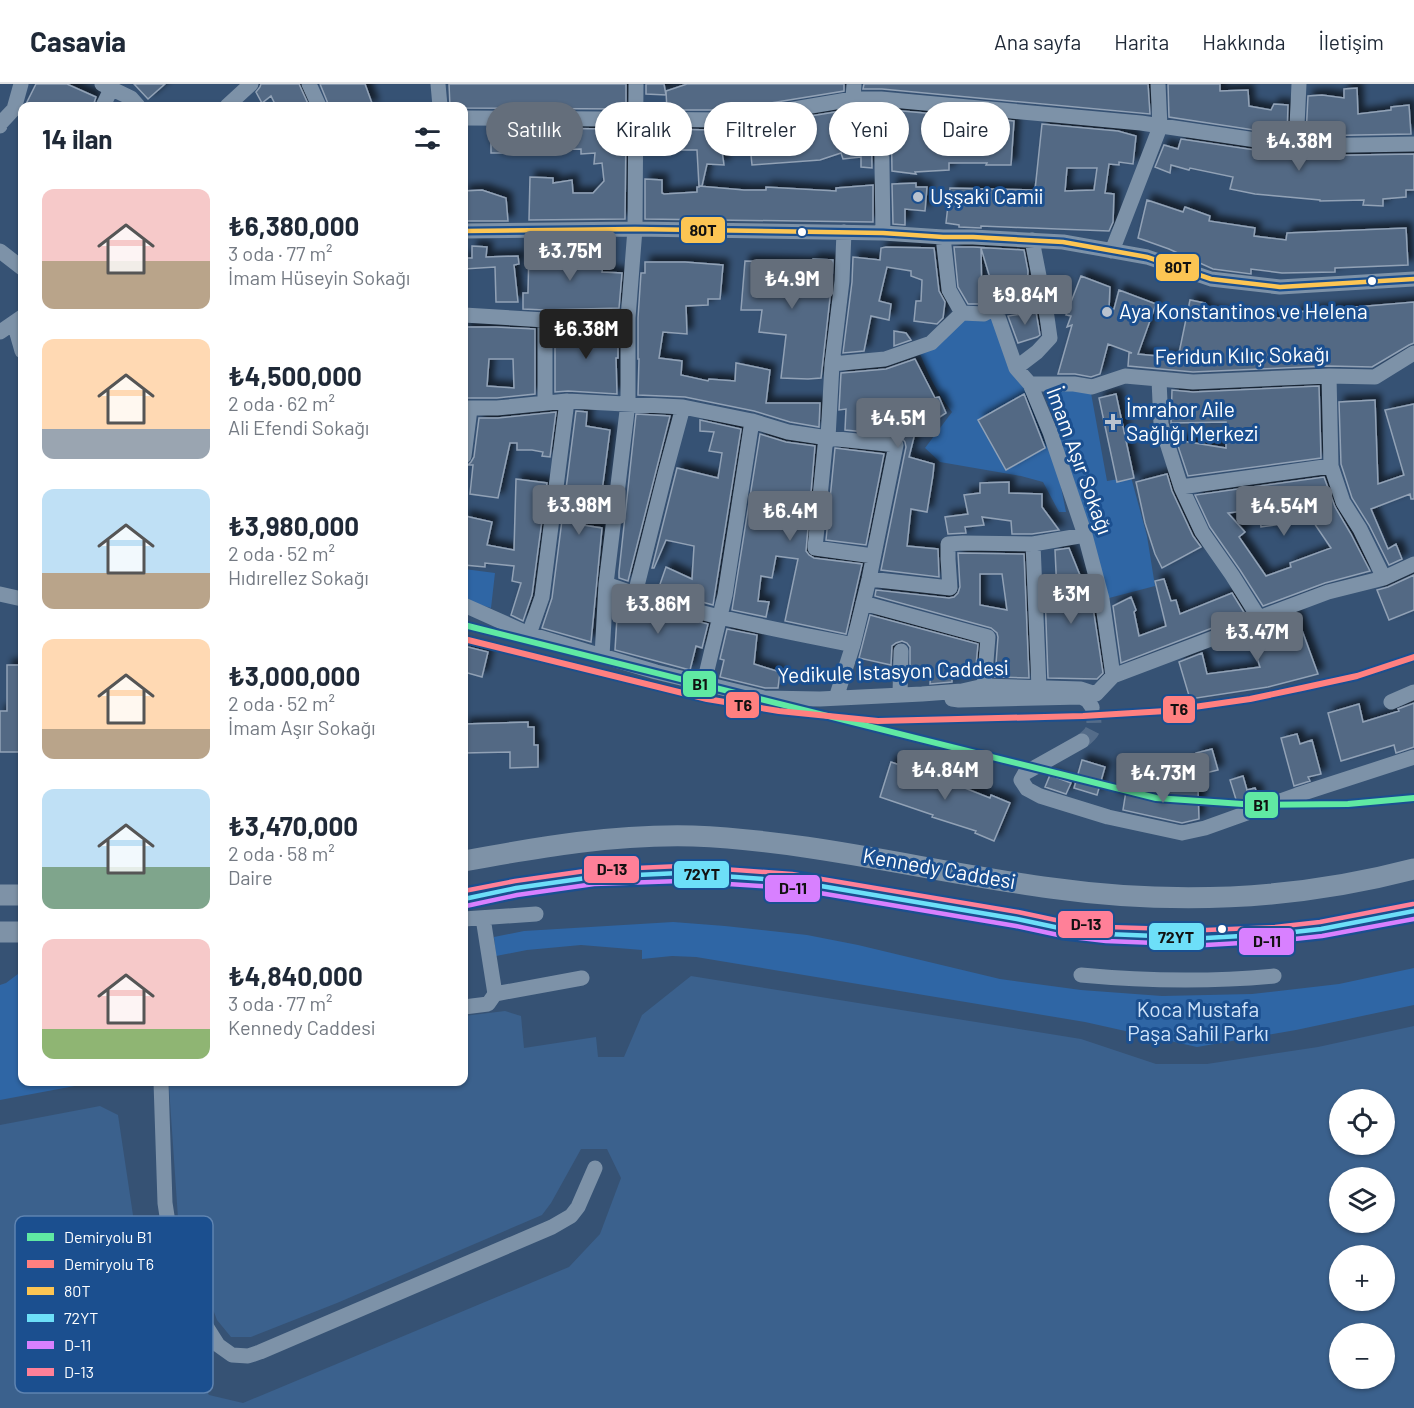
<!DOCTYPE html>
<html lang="tr">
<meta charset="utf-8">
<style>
:root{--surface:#fff;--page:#f2f2f3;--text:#1f2937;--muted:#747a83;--line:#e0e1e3;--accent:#646e7b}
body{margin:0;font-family:Barlow,sans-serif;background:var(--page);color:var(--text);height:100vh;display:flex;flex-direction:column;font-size:22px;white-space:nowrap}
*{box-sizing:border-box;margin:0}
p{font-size:20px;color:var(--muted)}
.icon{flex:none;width:33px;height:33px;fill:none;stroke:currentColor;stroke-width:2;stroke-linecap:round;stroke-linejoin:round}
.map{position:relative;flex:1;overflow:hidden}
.details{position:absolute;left:18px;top:18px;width:450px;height:984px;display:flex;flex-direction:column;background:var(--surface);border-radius:12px;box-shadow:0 2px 4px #0004}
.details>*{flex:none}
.hud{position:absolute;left:486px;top:18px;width:570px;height:54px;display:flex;gap:12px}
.controls{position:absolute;left:1329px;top:1005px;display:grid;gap:12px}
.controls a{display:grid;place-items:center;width:66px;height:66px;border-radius:50%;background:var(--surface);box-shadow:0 2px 4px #0004;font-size:30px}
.price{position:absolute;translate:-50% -51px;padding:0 14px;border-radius:6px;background:var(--accent);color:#fff;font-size:20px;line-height:39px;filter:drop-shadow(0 2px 3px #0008)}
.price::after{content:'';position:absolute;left:50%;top:36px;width:18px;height:14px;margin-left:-9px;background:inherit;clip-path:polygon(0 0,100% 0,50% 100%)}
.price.selected{background:#222;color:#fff}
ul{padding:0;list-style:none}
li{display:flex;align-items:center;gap:18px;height:150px;padding:0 24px}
li span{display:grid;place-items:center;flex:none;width:168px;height:120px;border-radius:12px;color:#555}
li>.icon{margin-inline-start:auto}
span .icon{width:72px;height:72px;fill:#fffc;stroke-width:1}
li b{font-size:26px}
h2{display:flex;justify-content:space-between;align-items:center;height:72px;padding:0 24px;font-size:26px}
.tag{padding:0 21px;border-radius:27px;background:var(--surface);box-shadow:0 2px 4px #0004;font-size:21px;line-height:54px}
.tag.selected{background:var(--accent);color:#fff}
header{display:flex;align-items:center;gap:36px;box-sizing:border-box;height:84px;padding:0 30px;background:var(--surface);border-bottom:2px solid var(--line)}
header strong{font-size:28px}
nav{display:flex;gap:33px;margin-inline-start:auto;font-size:21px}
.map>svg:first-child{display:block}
.green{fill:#2f66a5}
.water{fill:#3b618d;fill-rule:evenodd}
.building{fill:#526984;stroke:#92a2b6;stroke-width:1.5;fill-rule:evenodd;filter:url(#shadow)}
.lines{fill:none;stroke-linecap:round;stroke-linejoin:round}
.minor-tunnel{stroke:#546c89;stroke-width:15;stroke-dasharray:15 8;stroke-linecap:butt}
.minor{stroke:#7d92a8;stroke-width:15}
.highway{stroke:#7e92a7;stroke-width:21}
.bus-1-casing{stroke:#1b4f8f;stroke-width:9}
.bus-2-casing{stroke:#1b4f8f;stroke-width:9}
.bus-3-casing{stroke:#1b4f8f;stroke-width:9}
.bus-4-casing{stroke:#1b4f8f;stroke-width:9}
.bus-1{stroke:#fcc553;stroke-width:4.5}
.bus-2{stroke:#6ddff8;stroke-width:4.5}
.bus-3{stroke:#d880ff;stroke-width:4.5}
.bus-4{stroke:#ff8098;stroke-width:4.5}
.rail-1-casing{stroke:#1b4f8f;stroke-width:10}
.rail-2-casing{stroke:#1b4f8f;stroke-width:10}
.rail-1{stroke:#60e9a3;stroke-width:6}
.rail-2{stroke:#ff8080;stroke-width:6}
.poi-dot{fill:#b9c2ce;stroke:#1b4f8f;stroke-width:2}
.bus-dot{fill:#fff;stroke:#1b4f8f;stroke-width:2}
.labels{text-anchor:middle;stroke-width:6;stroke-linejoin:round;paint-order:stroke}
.poi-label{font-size:21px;fill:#fff;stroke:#1b4f8f;text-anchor:start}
.street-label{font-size:21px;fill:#fff;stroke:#1b4f8f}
.park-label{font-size:21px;fill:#cfe3fa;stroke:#1b4f8f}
.key{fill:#1b4f8f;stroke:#5f84b1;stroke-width:1.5}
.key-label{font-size:16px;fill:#fff}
.line-badge{stroke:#1b4f8f;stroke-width:2}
.pale-badge-label{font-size:16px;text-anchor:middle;font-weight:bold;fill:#111}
</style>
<header>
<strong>Casavia</strong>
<nav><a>Ana sayfa</a><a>Harita</a><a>Hakkında</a><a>İletişim</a></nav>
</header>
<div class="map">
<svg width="1414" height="1324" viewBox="0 0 1414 1324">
<defs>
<filter id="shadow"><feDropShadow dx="5.5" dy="-5.5" stdDeviation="3" flood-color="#0009"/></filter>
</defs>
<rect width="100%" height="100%" fill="#365274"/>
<path class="green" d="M998,233L1052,358L1066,428H1059L1043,398L1021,392L940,378L925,364L952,328C937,309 929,292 920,270L956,236Z
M1089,298L1107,397L1131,393L1147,452L1155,502L1109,514L1044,303Z
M464,485L495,489L491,524L464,516Z
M673,838L725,842L807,851L858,861L1000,895L1081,906L1162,912L1252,910L1339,900L1414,884V921L1296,946L1197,963L1085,938L696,873L672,872L642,875V866L581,861L527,866L496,872L494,853L524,847Z
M22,887V998H96L0,1016V901L6,899Z"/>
<path class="water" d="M691,892L1081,955L1156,980H1207L1318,963L1414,942V1324H0V1041L100,1022L118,1031L143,1198L209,1311L243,1319L569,1183L600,1150L621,1094L607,1065H581L551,1119L542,1131L337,1219L251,1253H231L217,1236L178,1134L169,1003L171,998H464V932L505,927L521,932L524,964L596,953L598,973H624L642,931ZM1340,1016H1384V1060H1340ZM1340,1094H1384V1138H1340ZM1340,1172H1384V1216H1340ZM1340,1250H1384V1294H1340Z"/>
<path class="building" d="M36,0H67L96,13L93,22H25Z
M134,0H165L148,15Z
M261,0H299L309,22H276L271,12L262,19L256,8L260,3Z
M320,0H365L373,22H329Z
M449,0H626V25L464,24V22H450Z
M646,0H664L666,11L646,10Z
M687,0H844V7L727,26H667L666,7Z
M864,0H1148L1150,30L882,5H863Z
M1168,0H1220V7L1248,6L1249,22L1271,26L1274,20L1288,21L1287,51L1169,33Z
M1357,4L1358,30L1391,26V23L1409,21L1411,50L1306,52L1308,12L1322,11L1344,14V5Z
M854,25H871L872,84L861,83V73L843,75L841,69L820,76L752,81L748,42Z
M891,26L1014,37L1011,81H986L987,79H949V86L915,88L916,90L892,87Z
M1042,40L1118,47L1136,52L1133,80L1119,78V81L1109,80L1105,109L1114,110L1113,138L1109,147L981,142V144L959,143V141L946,139L950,104L1035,106ZM1067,84H1097L1094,106L1065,107Z
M491,44L626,45L625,135L529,136L530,93L553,94V99L572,96L573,109H593L604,97L602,79L594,80L595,69L581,70V65L515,67V69H491Z
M645,45L719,46L724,81L707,80L702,102H699L697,66H676V68L645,66Z
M1181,55L1295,72L1414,70V106H1406V113L1383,115V122L1363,121L1364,116L1320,117V116L1255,110L1230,105L1233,93L1190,84L1189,86L1171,81L1170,89L1155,83L1164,61L1178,65Z
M645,95L662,96V109L664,110L697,108V103H699V102L744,106H766V103L836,107V104L873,101V138L645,135Z
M916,99V103H927L925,127L905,125V141L893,140L892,100Z
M482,106L506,114L508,137H464V107Z
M1147,116L1183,128L1185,123L1210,132L1209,137L1255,144L1254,152L1286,156L1287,149L1406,144L1408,181L1335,184V188L1282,189L1251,185V190L1213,185L1169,165L1138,154Z
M472,162L487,163L486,173L518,172L519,180L514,181L518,218H496L495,183L464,185V174H472Z
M534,163L547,164V169L575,171V168L604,171L602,188L622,189L619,224L545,226L523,225V209H528L529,165L534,166Z
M886,163L934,164L939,207L945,218L943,234L937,240L914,237L916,217H921L922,196L911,192V187L887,183L879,217L891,220L889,236L871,232L864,267L843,269L852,198L853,173L880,176L881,164Z
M954,163H973L1024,166L1028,187L1027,209L996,214L981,164L982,220H968L958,203Z
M813,175L833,176L832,196L821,294L808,295L781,294L786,251L759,248L762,226H741L745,177L812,179Z
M645,178H685L723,181L720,215H708V221L686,222L687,250L663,248L659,274L682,277L681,291L708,297L709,295L735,297L736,279L770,286L766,319H820L819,343L790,338L754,327L685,313L638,311L639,275H638V234L641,189H645Z
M1081,192L1110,203L1109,225H1114L1119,206L1156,220L1138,270L1178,274L1190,216L1205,219L1203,225L1215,228L1241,232L1278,234H1297V228L1414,218V259L1409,261L1372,283L1329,282L1193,288L1128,282L1129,269H1132L1108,260L1100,290L1091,293L1075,290H1058L1072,241L1067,243L1071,232L1066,231Z
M1036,228L1040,251L1037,253L1018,259L1008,232Z
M464,243H496L535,245V310L497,314H464ZM489,275H513L514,304L487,302Z
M618,244V274H616L617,310L568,307L555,308V246Z
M894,247L906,249L911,256L894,262Z
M915,275L935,314L939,313L946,329L915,349L909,373L934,380L933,391L927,428L911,425L907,462L938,465L939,493L881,486L906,363L905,358L902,354L897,351L845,346L846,325L839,326L841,289L886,285Z
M1319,302L1321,374L1188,392L1176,356L1226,364V338L1171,339L1172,306L1193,308Z
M1024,310L1045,364L1006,386L978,336Z
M1116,310L1134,394L1117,398L1099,314Z
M1375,316L1378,400L1404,391L1385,326L1414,320V415H1411L1410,410L1371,425L1388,465L1396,460L1402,475L1389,481L1369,441L1352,414L1341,380L1339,318Z
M576,327L587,328L586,342L610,346L601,415L584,412L583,441L602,444L591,558L542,544L552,514Z
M556,328L550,373L542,372L543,368L532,366H517V359H510L498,414L470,410L473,381H468L471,378L474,373L479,334H498Z
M636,330L670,332L628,497L619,494V488Z
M700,336L741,345L713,521L658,506L666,483L692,495L694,462L666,456L654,484H652L677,384L718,394L722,369L709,367L714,348L700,347Z
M760,350L786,358L815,362L806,467L809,471L814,474L862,480L846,550L785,537L798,475L776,472L772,494L761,492L758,517L769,518L766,533L732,526Z
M835,364L884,370L866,461L826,456Z
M1167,390L1172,407L1193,452L1201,463L1162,484L1155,470L1145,439L1136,398Z
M1324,393L1335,423L1351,450L1370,487L1325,499L1263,522L1240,486L1210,443L1195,411ZM1259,425L1261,443L1312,436L1331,464L1290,479L1291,483L1266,492L1239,453L1245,448L1228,429Z
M516,395L547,399L532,511L523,537L511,531L521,499L512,497L514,482L485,479V483L464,481V439L465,432L492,438L487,461L514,466Z
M1009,398V409L1042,410V423L1059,446L1032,450H1012L1011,437L982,433L984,441L965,443L966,449L948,450L945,433L968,430L964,411L980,409V399Z
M1069,464L1084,501L1088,500L1092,517L1103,589L1097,595L1048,594L1045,509H1057L1055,466Z
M958,469L1024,470L1029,594L995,593L998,553L997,549L991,544L875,512L876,506L949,514L954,513L958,509L960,503ZM980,490H1002L1007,526L980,521Z
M1414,491V526L1389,536L1377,506L1388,503Z
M1164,495L1171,517L1176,516L1180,530L1232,509L1245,530L1220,541L1121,579L1113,522L1131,513L1136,526L1134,528L1139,552L1166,542L1155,497Z
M620,515L664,529L708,540L702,564L696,562L690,586L615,566L617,533Z
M1296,530L1318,590L1268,603L1190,615L1179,578L1202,569L1207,590L1260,583L1249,549Z
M870,531L978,560L975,592H952V598L930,600L931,586L910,583V563L907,559L902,557L896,559L892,562L891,581L859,574Z
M727,545L757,551L754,580L780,588L778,604H765L720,593L724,576L720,575Z
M464,562L488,568L482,593L464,588Z
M7,581H22V668H0V627H7Z
M1414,619V663L1396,669L1394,661L1341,677L1328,629L1359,620L1363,638L1399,627L1398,625Z
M528,638V643H534V661H538V683L510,684V668L464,669V640Z
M1297,650L1300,660L1312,656L1321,690L1308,693L1310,697L1294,702L1281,654Z
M1212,665L1218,686L1193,692L1189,678L1198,676L1196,669Z
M1082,676L1105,683L1097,711L1074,704Z
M891,678L947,697L990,714L991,711L1010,719L994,757L975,749L976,747L932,733L933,731L880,713Z
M1050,691L1071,699L1066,710L1045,703Z
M1243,692L1247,706L1255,704L1259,714L1238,722L1230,696Z
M1127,701L1172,707L1198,706L1199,735L1182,739L1123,726Z"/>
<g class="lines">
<path class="minor-tunnel" d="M1082,657C1098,645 1094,641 1092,623"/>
<path class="minor" d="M102,0L131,14L138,22
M309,0L319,22
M438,0L440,22
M853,15L854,0
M881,15L883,149
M103,22L111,5
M227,22L251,0
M464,34L728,36L853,15H881L1141,39L1296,62L1414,60
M0,42V40L14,25L21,0
M1296,62L1299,0
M464,147L635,145L883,149L943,153H973L1063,158L1147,173L1211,195L1280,203L1414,195
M844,148L842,197L832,280L828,354L825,362L815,464L873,472
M943,153L949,206L962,229
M0,167L22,184
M1112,167L1160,43L1158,0
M995,224L1016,284L1030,300L1050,348L1085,451L1102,515L1113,592
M962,229L984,230L995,224L1043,217
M464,231L545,236L628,234
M545,236V319
M14,239L22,267
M0,248L22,233
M832,280L885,275L931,259L962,229
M1016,284L1037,268L1050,254L1047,233L1032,156
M1329,292L1331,382L1343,418L1360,445L1384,494
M1159,296L1161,340L1181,403L1202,448L1232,491L1259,534
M1030,300H1074L1092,303L1125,292L1193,298L1329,292L1375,293L1414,269
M464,324H497L567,317L683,323L752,337L788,348L828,354L896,361L869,495L853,561L836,614
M464,372L470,325
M1181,403L1331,382
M1033,460L1039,604
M869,495L950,504L948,475V460L963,459L1033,460L1085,451
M606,500C686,529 770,544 853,561
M0,510L22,515
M635,510L666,386L683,323
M863,519L988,553L984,602
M464,521L529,550L602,572L656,588L764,614L820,615L922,610L962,607L984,602L1081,605L1096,610L1113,592L1224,550L1259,534L1328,508L1384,494L1414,480
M529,550L542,513L567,317
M602,572L606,500L628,319V234L635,145L636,0
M704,599L725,511L752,337
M900,611L901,567
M952,615L959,616L1081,613L1087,616L1092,623
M1391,618L1414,608
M1082,657L1025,689L1021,696L1027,705L1040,712L1108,733L1182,749L1205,744L1297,711L1414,673
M464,835L536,830
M1081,891C1145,897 1210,898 1274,892
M495,910L582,894
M464,923L488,920L495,910L483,834
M161,998L165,1119L169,1145L206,1242L218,1261L232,1271L248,1272L260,1268L552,1143L571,1132L578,1123L595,1084"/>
<path class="highway" d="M464,777C540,763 615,750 693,752C814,757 931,788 1051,804C1172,821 1296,816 1414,785
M0,811H22
M464,815L516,804L593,793L680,789L791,797L1017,835L1064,845L1106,850L1206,854L1276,850L1321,845L1414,827
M0,848H22"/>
<defs>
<path id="bus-1" d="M464,147L635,145L883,149L943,153H973L1063,158L1147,173L1211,195L1280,203L1414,195"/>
<path id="bus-2" d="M464,815L516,804L593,793L680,789L791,797L1017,835L1064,845L1106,850L1206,854L1276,850L1321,845L1414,827"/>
<path id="bus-3" d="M466,822L517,811L594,800L680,797L790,804L1016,842L1063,852L1106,857L1206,861L1276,857L1322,852L1414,835"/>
<path id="bus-4" d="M464,807L515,797L592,786L681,782L792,790L1018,828L1065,838L1107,843L1206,846L1275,843L1320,838L1413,820"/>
</defs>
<use href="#bus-1" class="bus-1-casing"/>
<use href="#bus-2" class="bus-2-casing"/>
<use href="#bus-3" class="bus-3-casing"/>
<use href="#bus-4" class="bus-4-casing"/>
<use href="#bus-1" class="bus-1"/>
<use href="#bus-2" class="bus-2"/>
<use href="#bus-3" class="bus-3"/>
<use href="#bus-4" class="bus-4"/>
<defs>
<path id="rail-1" d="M464,541L1156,714L1257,721L1348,720L1414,714"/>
<path id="rail-2" d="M464,555L707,615L779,627L878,637L1083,632L1166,627L1250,615L1302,604L1357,592L1414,573"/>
</defs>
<use href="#rail-1" class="rail-1-casing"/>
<use href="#rail-2" class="rail-2-casing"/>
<use href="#rail-1" class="rail-1"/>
<use href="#rail-2" class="rail-2"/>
</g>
<g class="poi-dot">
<circle cx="918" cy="113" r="6"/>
<circle cx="1107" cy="228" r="6"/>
<path d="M1110 329h6v6h6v6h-6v6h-6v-6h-6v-6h6z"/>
</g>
<g class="bus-dot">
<circle cx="802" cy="148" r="5"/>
<circle cx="1372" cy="197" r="5"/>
<circle cx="1222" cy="845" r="5"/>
</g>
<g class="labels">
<g class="poi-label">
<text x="930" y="120">Uşşaki Camii</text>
<text x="1119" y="235">Aya Konstantinos ve Helena</text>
<text x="1126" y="333">İmrahor Aile<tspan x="1126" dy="24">Sağlığı Merkezi</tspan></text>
</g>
<g class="street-label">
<text transform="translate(1242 272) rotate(-1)" y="7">Feridun Kılıç Sokağı</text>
<text transform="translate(1079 377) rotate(70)" y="7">İmam Aşır Sokağı</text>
<text transform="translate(893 588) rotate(-2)" y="7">Yedikule İstasyon Caddesi</text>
<text transform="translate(939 785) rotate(10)" y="7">Kennedy Caddesi</text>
</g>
<g class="park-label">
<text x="1198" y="933">Koca Mustafa<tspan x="1198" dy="24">Paşa Sahil Parkı</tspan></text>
</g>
</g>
<rect x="15" y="1132" width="198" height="177" rx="9" class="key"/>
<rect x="27" y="1149" width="27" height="8" fill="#60e9a3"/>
<rect x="27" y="1176" width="27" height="8" fill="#ff8080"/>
<rect x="27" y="1203" width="27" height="8" fill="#fcc553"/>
<rect x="27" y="1230" width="27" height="8" fill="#6ddff8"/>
<rect x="27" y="1257" width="27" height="8" fill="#d880ff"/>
<rect x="27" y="1284" width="27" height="8" fill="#ff8098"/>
<g class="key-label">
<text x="64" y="1159">Demiryolu B1</text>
<text x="64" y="1186">Demiryolu T6</text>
<text x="64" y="1213">80T</text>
<text x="64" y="1240">72YT</text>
<text x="64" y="1267">D-11</text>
<text x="64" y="1294">D-13</text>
</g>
<g class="line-badge">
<rect x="680" y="132" width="46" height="28" rx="6" fill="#fcc553"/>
<rect x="1155" y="169" width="45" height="29" rx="6" fill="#fcc553"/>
<rect x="682" y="586" width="35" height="28" rx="6" fill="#60e9a3"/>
<rect x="725" y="607" width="35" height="28" rx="6" fill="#ff8080"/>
<rect x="1162" y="611" width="34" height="29" rx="6" fill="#ff8080"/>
<rect x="1244" y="707" width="35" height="28" rx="6" fill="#60e9a3"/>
<rect x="583" y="771" width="57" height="29" rx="6" fill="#ff8098"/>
<rect x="673" y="776" width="57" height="29" rx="6" fill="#6ddff8"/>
<rect x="764" y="790" width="57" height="29" rx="6" fill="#d880ff"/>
<rect x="1057" y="826" width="57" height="29" rx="6" fill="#ff8098"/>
<rect x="1148" y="838" width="57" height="29" rx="6" fill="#6ddff8"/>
<rect x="1238" y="843" width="57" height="29" rx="6" fill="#d880ff"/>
</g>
<g class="pale-badge-label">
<text x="703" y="152">80T</text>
<text x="1178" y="189">80T</text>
<text x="700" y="606">B1</text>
<text x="743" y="627">T6</text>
<text x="1179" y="631">T6</text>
<text x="1261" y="727">B1</text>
<text x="612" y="791">D-13</text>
<text x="702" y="796">72YT</text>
<text x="793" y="810">D-11</text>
<text x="1086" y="846">D-13</text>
<text x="1176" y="859">72YT</text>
<text x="1267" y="863">D-11</text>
</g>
</svg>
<div class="controls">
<a><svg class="icon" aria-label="locate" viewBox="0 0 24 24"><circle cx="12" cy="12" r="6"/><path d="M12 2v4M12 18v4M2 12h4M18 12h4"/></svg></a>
<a><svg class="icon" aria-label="layers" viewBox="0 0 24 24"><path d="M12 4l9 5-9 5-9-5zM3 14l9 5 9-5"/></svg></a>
<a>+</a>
<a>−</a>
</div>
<b class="price" style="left:1299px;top:88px">₺4.38M</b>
<b class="price" style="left:570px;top:198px">₺3.75M</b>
<b class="price" style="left:792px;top:226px">₺4.9M</b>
<b class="price" style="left:1025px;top:242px">₺9.84M</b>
<b class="price selected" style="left:586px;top:276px">₺6.38M</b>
<b class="price" style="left:898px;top:365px">₺4.5M</b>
<b class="price" style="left:579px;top:452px">₺3.98M</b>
<b class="price" style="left:1284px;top:453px">₺4.54M</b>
<b class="price" style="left:790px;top:458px">₺6.4M</b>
<b class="price" style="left:1071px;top:541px">₺3M</b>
<b class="price" style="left:658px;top:551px">₺3.86M</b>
<b class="price" style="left:1257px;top:579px">₺3.47M</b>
<b class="price" style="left:945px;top:717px">₺4.84M</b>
<b class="price" style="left:1163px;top:720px">₺4.73M</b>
<div class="hud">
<a class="tag selected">Satılık</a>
<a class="tag">Kiralık</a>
<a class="tag">Filtreler</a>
<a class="tag">Yeni</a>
<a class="tag">Daire</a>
</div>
<section class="details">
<h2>14 ilan<svg class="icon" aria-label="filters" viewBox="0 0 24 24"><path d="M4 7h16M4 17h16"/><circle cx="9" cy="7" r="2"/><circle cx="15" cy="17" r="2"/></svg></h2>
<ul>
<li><span style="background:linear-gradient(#f6c9c9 60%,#b9a48a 0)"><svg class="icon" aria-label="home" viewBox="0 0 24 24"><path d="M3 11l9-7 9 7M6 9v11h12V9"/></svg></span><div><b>₺6,380,000</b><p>3 oda · 77 m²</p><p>İmam Hüseyin Sokağı</p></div></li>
<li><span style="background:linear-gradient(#ffd9b3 75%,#9aa5b1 0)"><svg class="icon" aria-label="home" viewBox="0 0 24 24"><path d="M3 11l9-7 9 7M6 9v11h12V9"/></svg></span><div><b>₺4,500,000</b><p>2 oda · 62 m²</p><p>Ali Efendi Sokağı</p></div></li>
<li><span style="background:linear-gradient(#bfe0f5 70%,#b9a48a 0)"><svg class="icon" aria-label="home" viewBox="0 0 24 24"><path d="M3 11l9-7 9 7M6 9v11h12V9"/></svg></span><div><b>₺3,980,000</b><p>2 oda · 52 m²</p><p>Hıdırellez Sokağı</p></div></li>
<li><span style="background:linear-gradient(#ffd9b3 75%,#b9a48a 0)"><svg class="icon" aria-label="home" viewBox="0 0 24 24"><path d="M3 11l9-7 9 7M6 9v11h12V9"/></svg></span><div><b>₺3,000,000</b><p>2 oda · 52 m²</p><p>İmam Aşır Sokağı</p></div></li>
<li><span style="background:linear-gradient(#bfe0f5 65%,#7fa58c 0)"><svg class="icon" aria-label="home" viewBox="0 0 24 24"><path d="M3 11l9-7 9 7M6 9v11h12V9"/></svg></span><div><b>₺3,470,000</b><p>2 oda · 58 m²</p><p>Daire</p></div></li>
<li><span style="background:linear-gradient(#f6c9c9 75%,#8fb573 0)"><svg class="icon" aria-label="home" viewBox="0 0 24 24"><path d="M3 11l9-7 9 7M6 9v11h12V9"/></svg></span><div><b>₺4,840,000</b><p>3 oda · 77 m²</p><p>Kennedy Caddesi</p></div></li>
</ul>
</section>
</div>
